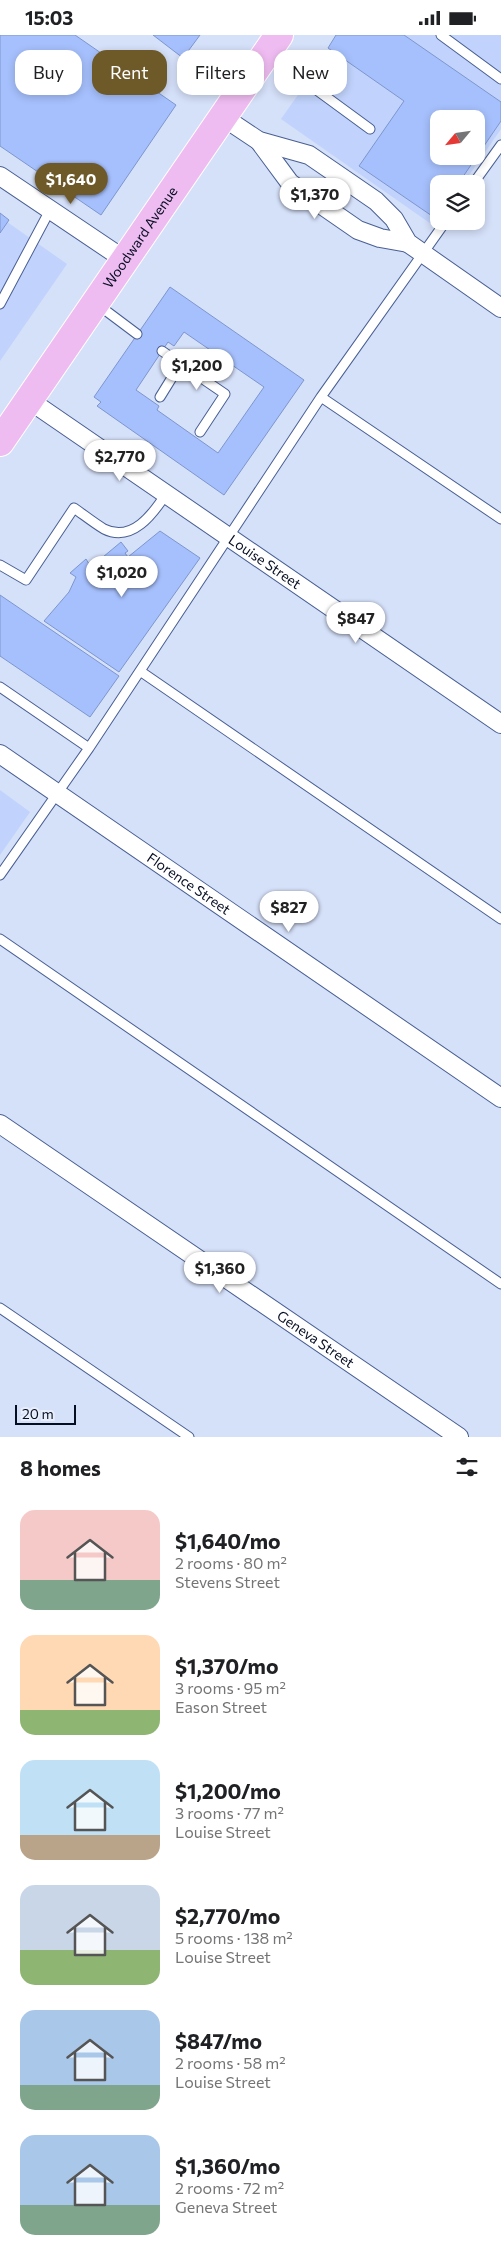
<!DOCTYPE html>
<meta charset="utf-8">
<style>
:root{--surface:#fff;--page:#f6f6f6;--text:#202124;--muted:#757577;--accent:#6e5929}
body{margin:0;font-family:Commissioner,sans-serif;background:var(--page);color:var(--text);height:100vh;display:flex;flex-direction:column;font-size:19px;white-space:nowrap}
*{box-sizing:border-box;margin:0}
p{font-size:16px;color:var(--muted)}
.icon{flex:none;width:28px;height:28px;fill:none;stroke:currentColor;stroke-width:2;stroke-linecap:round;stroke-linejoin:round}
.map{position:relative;height:1402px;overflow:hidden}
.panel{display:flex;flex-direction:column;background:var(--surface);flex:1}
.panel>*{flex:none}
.hud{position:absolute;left:15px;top:15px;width:471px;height:45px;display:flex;gap:10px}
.needle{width:32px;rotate:241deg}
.buttons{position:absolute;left:430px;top:75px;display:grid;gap:10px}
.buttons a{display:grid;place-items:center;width:55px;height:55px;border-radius:10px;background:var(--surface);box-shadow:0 2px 8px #0003;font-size:25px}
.scale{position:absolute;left:15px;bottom:12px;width:61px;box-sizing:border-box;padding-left:5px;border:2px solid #060e22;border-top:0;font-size:14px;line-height:18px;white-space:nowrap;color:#060e22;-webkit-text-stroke:4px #e8eefa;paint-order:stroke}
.price{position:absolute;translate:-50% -42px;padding:0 11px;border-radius:18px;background:#fff;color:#222;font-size:16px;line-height:32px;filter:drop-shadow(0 1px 2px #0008)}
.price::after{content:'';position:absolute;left:50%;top:30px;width:15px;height:11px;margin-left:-8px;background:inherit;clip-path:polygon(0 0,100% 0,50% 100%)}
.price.current{background:var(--accent);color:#fff}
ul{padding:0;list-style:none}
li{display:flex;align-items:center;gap:15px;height:125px;padding:0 20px}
li span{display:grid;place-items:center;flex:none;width:140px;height:100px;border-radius:15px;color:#555}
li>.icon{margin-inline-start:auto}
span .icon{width:60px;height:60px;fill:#fffc;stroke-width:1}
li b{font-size:21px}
h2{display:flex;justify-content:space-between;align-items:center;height:60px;padding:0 20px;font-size:21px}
.pill{padding:0 18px;border-radius:15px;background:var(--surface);box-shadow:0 2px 8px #0003;font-size:18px;line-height:45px}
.pill.current{background:var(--accent);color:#fff}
.status{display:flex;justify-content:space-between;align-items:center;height:35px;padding:0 25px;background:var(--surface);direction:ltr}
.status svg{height:14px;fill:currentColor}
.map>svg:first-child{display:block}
.built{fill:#c1d3fc;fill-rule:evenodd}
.building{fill:#a6c0fd;stroke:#7d96ce;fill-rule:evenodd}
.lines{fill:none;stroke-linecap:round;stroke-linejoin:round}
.service-casing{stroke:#495f93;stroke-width:11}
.minor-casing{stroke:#495f93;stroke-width:20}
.primary-casing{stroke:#fff;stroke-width:30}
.service{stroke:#fff;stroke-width:9}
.minor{stroke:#fff;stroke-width:18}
.primary{stroke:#efbcf1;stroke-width:28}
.labels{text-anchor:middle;stroke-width:4;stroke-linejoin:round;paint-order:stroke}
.street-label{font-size:14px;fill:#060e22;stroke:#e8eefa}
</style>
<div class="status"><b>15:03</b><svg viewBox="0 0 49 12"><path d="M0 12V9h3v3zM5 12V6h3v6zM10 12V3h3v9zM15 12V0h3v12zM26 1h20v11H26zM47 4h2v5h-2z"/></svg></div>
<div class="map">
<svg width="501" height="1402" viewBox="0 0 501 1402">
<rect width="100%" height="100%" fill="#d5e0f9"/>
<path class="built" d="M340,0H501V94L463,149H439V184L434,191L281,84ZM439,84H476V121H439Z
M0,182L67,229L0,326Z
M0,755L30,777L0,820Z"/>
<path class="building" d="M0,0H75L176,70L101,180L0,111Z
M153,0H200L183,23Z
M336,0H404L501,67V86L458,149H439V177L435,183L359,131L404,66L328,13ZM439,84H476V121H439Z
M0,178L9,185L0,198Z
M170,252L304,345L224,460L97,371L101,367L94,362ZM184,297L264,352L218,418L157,375L159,371L136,355L168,307L174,311Z
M160,496L200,523L119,637L44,586L69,557L76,542L70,538L86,524L91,532L121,507L128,516L125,518L128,522Z
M0,560L119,641L90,682L0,621Z"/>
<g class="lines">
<defs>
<path id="service" d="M441,0L501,44
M269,20L370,94
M473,149L501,110
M446,186L321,362L501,484
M0,269L50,175
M97,269L137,299
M162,316L225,359L200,397
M160,362L181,328
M0,530L26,545L74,473C84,480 94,488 104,494C132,508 153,479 166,459
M140,636L501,884
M0,652L89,713
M0,840L89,713L321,362
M0,904L501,1249
M0,1273L189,1402"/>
<g id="minor">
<path d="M223,82L259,106L309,120L376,166L394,184L408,208L501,273"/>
<path d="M259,106L290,148L358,195L380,203L408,208"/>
<path d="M0,141L125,225"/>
<path id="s1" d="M29,365L501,689"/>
<path id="s2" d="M0,719L501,1063"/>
<path id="s3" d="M0,1089L459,1402"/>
</g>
<g id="primary">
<path id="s4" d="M0,407L279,0"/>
</g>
</defs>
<use href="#service" class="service-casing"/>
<use href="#minor" class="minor-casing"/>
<use href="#primary" class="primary-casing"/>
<use href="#service" class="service"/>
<use href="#minor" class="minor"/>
<use href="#primary" class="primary"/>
</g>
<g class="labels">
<g class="street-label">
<text dy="5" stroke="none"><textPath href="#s4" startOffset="248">Woodward Avenue</textPath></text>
<text dy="5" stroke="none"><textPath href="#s1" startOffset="286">Louise Street</textPath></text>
<text dy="5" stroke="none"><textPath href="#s2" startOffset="229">Florence Street</textPath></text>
<text dy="5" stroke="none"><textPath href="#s3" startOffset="382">Geneva Street</textPath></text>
</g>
</g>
</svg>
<div class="buttons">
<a><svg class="needle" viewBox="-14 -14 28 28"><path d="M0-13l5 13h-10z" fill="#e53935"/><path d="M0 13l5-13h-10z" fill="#757577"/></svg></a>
<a><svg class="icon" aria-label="layers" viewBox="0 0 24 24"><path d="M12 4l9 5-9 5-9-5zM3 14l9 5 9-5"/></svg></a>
</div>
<div class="scale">20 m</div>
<b class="price current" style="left:71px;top:170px">$1,640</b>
<b class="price" style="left:315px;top:185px">$1,370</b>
<b class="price" style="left:197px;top:356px">$1,200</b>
<b class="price" style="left:120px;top:447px">$2,770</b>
<b class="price" style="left:122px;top:563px">$1,020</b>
<b class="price" style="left:356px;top:609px">$847</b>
<b class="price" style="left:289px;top:898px">$827</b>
<b class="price" style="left:220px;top:1259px">$1,360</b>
<div class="hud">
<a class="pill">Buy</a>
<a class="pill current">Rent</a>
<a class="pill">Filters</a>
<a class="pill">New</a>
</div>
</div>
<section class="panel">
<h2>8 homes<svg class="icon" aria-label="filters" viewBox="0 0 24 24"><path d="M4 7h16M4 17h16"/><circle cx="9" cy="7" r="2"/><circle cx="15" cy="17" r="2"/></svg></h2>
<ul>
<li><span style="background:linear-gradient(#f6c9c9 70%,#7fa58c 0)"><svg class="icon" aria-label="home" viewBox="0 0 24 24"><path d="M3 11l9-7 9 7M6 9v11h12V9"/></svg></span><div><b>$1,640/mo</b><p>2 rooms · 80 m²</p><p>Stevens Street</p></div></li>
<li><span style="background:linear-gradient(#ffd9b3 75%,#8fb573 0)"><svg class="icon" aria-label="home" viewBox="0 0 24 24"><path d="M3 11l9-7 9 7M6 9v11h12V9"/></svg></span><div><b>$1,370/mo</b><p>3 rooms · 95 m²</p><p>Eason Street</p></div></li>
<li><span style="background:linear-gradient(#bfe0f5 75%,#b9a48a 0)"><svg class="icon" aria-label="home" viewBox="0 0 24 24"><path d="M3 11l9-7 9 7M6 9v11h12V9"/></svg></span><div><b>$1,200/mo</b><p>3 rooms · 77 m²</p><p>Louise Street</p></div></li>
<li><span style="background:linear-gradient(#c9d6e8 65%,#8fb573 0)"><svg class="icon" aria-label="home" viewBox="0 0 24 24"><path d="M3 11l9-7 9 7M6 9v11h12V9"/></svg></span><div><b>$2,770/mo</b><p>5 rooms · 138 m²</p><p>Louise Street</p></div></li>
<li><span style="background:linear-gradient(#a9c7e8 75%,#7fa58c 0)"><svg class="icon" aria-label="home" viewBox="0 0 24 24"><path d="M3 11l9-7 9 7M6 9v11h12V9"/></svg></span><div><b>$847/mo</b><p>2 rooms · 58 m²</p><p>Louise Street</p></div></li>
<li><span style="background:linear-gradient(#a9c7e8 70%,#7fa58c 0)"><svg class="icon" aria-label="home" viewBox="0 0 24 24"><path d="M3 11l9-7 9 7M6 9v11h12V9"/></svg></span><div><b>$1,360/mo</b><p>2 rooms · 72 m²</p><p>Geneva Street</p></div></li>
</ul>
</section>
